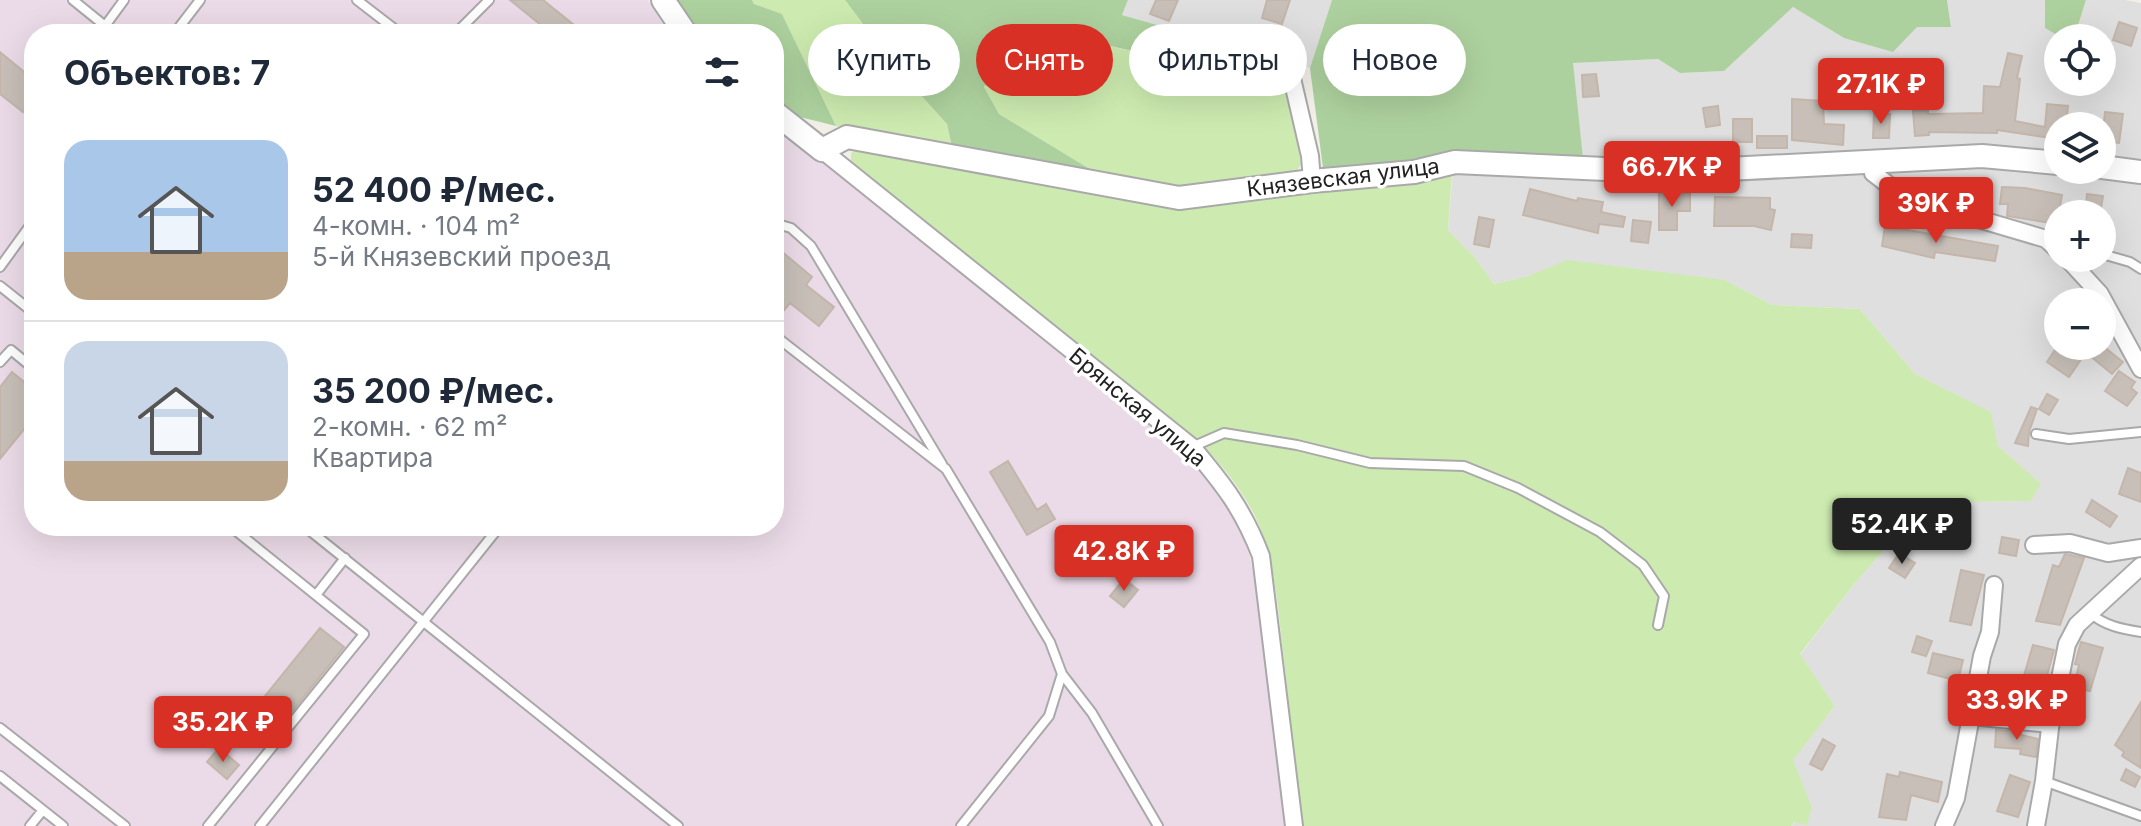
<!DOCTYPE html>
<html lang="ru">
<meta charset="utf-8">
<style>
:root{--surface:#fff;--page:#f6f6f7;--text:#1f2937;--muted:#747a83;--line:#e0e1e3;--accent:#d93025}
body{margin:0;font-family:Inter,sans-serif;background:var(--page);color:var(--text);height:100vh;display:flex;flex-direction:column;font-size:30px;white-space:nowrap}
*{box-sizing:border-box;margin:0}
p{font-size:26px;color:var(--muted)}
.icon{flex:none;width:44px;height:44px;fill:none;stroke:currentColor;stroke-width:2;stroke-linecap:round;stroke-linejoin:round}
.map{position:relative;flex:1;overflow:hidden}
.side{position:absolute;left:24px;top:24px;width:760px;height:512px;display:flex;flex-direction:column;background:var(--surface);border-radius:32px;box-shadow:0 8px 32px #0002}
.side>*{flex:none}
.banner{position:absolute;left:808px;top:24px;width:760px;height:72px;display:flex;gap:16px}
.controls{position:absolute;left:2044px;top:24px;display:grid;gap:16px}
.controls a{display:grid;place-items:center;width:72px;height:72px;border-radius:50%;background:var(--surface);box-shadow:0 8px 32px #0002;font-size:40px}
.price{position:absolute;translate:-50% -68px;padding:0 18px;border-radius:8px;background:var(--accent);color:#fff;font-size:26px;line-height:52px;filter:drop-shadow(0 2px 4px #0008)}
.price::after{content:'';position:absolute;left:50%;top:48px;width:24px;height:18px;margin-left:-12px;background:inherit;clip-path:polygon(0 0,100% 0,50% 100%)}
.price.on{background:#222;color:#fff}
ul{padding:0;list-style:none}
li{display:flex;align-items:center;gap:24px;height:200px;padding:0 40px}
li+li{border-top:2px solid var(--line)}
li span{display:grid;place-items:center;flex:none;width:224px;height:160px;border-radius:24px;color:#555}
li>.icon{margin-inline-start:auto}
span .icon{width:96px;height:96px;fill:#fffc;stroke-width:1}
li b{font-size:34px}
h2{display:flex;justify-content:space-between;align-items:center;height:96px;padding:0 40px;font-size:34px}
.pill{padding:0 28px;border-radius:36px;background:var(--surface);box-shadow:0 8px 32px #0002;font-size:28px;line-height:72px}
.pill.on{background:var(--accent);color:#fff}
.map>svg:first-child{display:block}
.residential{fill:#e0dfdf}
.industrial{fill:#ebdbe8}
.grass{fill:#cdebb0}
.forest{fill:#add19e}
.building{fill:#c7bfb8;stroke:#c4b6ab;stroke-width:2}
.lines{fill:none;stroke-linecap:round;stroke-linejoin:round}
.service-casing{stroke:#a9a9a9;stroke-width:12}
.minor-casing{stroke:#a9a9a9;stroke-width:20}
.tertiary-casing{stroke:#a9a9a9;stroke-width:26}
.service{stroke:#fff;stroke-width:8}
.minor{stroke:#fff;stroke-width:16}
.tertiary{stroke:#fff;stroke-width:22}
.labels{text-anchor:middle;stroke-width:7;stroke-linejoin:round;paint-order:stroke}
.street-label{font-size:22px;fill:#222;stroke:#fff}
</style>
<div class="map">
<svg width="2141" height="826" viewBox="0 0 2141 826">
<rect width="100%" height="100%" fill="#f2efe9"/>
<path class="residential" d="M1128,0H1332L1310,68L1122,15Z
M1947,0H2045V28L2062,38H2058V82H2102V38H2074L2086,0H2125L2141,3V164L2102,160V126H2058V156L1727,164L1583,158L1572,63L1658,59L1680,73L1724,71L1793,7L1844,38L1917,27L1951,26Z
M1983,163L2141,180V363L2072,258H2102V214H2058V245L1906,196L1889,182L1888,170Z
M1453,169L1856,172L2043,243L2058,255V258H2062L2099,302H2058V346H2102V307L2141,376V562L2073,623L2032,826H1791L1812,808L1792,760L1835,706L1800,655L1852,587L1894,538L1942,535L1963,502L2031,501L2040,484L1998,446L1990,412L1915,374L1860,309L1772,305L1725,280L1528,276L1494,284L1475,258L1448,230Z
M2141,571V826H2044L2061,689L2080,629Z"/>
<path class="industrial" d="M0,0H648L670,34H34V526H774V123L1185,452L1205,473L1240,526L1250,558L1259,603L1285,826H0Z"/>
<path class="grass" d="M752,0H845L897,69L947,124L952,147L836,126L782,14L754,4Z
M1021,34L1079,39L1282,86L1290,97L1301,164L1295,174L1179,190L1098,174L999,114L984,87Z
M861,147L1180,206L1452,173L1448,230L1475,258L1494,284L1528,276L1567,260L1725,280L1772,305L1860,309L1915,374L1991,412L1998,446L2041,484L2031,501L1963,502L1942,535L1894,538L1852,587L1800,654L1835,706L1793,760L1812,808L1807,825L1795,822L1791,826H1302C1296,771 1290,716 1284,660C1278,612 1276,561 1255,516C1239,484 1216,458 1191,434L851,161V153Z"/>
<path class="forest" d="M676,0H752L754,4L782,14L836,126L800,117L774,97V34H701Z
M845,0H1128L1122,15L1276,59L1268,81L1079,39L1021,34L1015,72L993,74L984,87L999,114L1098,174L952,147L947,124L897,69Z
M1332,0H1947L1951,27H1917L1893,52L1844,38L1793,7L1724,71L1680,73L1658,59L1573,63L1583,158L1455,157L1323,168L1310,68Z
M2045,0H2086L2074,38H2062L2045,28Z"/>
<path class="building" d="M510,0H543L574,25L567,34H552Z
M1156,0H1178L1169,21L1150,14Z
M1267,0H1290L1282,24L1262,18Z
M2119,22L2137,28L2131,46L2113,40Z
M0,52L34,80V98L23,112L0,94Z
M2008,53L2022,56L2017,78L2020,79L2015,121L2045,127L2047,104L2068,106L2066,126H2058V139L1997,130V133L1929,132V135L1915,136L1913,111L1928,110V114L1983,113L1984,86L2000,87Z
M1596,74L1599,96L1583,97L1582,75Z
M1792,99L1823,101L1824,124L1844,125L1843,145L1792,140Z
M1718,106L1720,125L1706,127L1703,108Z
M2105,112L2123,114L2119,143L2102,141Z
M1874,113L1890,114L1889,138H1873Z
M1733,119H1752V142H1733Z
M1757,136H1787V148H1757Z
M1953,184H1969V200L1953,199Z
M2002,187L2025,188L2062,195L2057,224L2007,216L2008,204H2000Z
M1530,189L1577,201L1578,198L1603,202L1601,212L1625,217L1623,227L1599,224L1598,233L1523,215Z
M1659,192L1690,193V211H1677V230H1659Z
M2087,194L2103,196L2100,214H2085Z
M1715,197L1770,198V209L1775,210L1771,230L1754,226H1714Z
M1479,217L1494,220L1489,247L1474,244Z
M1633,220L1651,222L1648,243L1631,241Z
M1885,226L1998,246L1995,261L1935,252L1934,258L1882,246Z
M1792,234L1812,235L1811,248L1791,247Z
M774,245L812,277L806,285L834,307L819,326L790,303L774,323Z
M2058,345L2064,346L2082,358L2069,377L2047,362Z
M2078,346H2103L2123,362L2112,374Z
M2119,371L2135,382L2131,388L2137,393L2127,406L2105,391Z
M12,372L34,390V417L0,459V387Z
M2047,394L2058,400L2049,415L2039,409Z
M2031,407L2037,409L2029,432L2028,446L2015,443Z
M1008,461L1037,510L1046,504L1055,519L1027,535L990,472Z
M2128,468L2141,473V502L2119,494Z
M2092,500L2117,516L2110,527L2086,512Z
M2002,537L2019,540L2016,556L1999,553Z
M1899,553L1915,563L1905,578L1889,568Z
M2065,554L2084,558L2060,625L2036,621L2053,565L2059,567Z
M1961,570L1984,575L1971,625L1950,621Z
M1124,579L1138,590L1124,607L1110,596Z
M320,628L344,647L268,741L244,722Z
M1917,636L1932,641L1926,656L1912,652Z
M2081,642L2103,648L2090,691L2074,687L2079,665L2075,664Z
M2033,645L2054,650L2042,694L2020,689Z
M1933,653L1963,660L1958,681L1928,673Z
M2141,702V768L2122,756L2124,752L2115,745Z
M1996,730L2021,732V735L2038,739L2036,757L2020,754L2021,749L1995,747Z
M1823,739L1835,746L1822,770L1810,764Z
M219,748L239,765L227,779L207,762Z
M2126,769L2140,777L2135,787L2121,780Z
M1900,772L1942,782L1938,802L1911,795L1906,820L1879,817L1887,774L1899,777Z
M2010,775L2030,782L2018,817L1997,811Z"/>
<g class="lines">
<defs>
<path id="service" d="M73,0L115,34
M357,0L401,34
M105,26L124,0
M174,34L200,0
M455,34L489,0
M774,223L791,228L811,246L942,464
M2102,254L2130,262L2141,269
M0,267L34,220
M0,286L34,313
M774,335L946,469L1050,642L1062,674L1049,716L961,826
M0,362L11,350L34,369
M2036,434L2069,439L2141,432
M1192,447L1224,433L1297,445L1370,463L1464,466L1518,488L1600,532L1643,565L1664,596L1658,625
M304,526L678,826
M316,595L345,558
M2090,613C2105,626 2122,629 2141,632
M1062,674L1092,713L1158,826
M1971,720L2050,728
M0,728L125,826
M0,776L63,826
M2044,781L2141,816
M30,826L43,810
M208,826L364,634L230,526
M260,826L500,526"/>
<path id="minor" d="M1162,36L1291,74L1310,156L1312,181
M822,150L1192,447C1224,485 1243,509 1261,556L1294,826
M1872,162L1873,173L1904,197L2046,239L2058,250
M2067,258L2100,294L2141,369
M2034,545L2070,543L2108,553L2141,548
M1944,826L1956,798L1982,656L1990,632L1994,585
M2036,826L2044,781L2050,728L2067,644L2077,625L2141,566"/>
<path id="tertiary" d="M663,0L686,34
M774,112L822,150L847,137L1179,198L1312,181L1414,172L1455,162L1670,172L1982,156L2058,163
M2102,167L2141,172"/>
</defs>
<use href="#service" class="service-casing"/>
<use href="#minor" class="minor-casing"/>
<use href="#tertiary" class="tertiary-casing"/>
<use href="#service" class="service"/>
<use href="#minor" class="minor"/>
<use href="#tertiary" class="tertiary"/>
</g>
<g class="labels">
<g class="street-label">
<text transform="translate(1343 177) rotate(-7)" y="8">Князевская улица</text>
<text transform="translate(1138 407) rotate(40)" y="8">Брянская улица</text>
</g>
</g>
</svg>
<div class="controls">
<a><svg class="icon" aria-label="locate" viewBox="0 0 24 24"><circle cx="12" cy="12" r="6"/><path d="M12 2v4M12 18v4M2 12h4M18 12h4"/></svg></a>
<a><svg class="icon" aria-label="layers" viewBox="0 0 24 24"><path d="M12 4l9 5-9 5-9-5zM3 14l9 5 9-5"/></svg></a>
<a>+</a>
<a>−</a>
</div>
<b class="price" style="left:1881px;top:126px">27.1K ₽</b>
<b class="price" style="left:1672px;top:209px">66.7K ₽</b>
<b class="price" style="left:1936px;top:245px">39K ₽</b>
<b class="price on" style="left:1902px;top:566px">52.4K ₽</b>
<b class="price" style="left:1124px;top:593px">42.8K ₽</b>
<b class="price" style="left:2017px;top:742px">33.9K ₽</b>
<b class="price" style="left:223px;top:764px">35.2K ₽</b>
<div class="banner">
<a class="pill">Купить</a>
<a class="pill on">Снять</a>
<a class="pill">Фильтры</a>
<a class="pill">Новое</a>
</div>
<section class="side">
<h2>Объектов: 7<svg class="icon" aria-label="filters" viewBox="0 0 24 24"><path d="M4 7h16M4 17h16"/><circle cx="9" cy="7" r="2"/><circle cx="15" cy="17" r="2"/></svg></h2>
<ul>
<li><span style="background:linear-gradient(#a9c7e8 70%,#b9a48a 0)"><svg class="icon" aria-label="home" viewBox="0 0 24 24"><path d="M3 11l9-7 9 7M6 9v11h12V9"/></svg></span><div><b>52 400 ₽/мес.</b><p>4-комн. · 104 m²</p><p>5-й Князевский проезд</p></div></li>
<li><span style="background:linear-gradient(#c9d6e8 75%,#b9a48a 0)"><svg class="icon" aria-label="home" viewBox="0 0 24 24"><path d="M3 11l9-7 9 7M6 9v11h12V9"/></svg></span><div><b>35 200 ₽/мес.</b><p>2-комн. · 62 m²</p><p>Квартира</p></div></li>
</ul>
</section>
</div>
